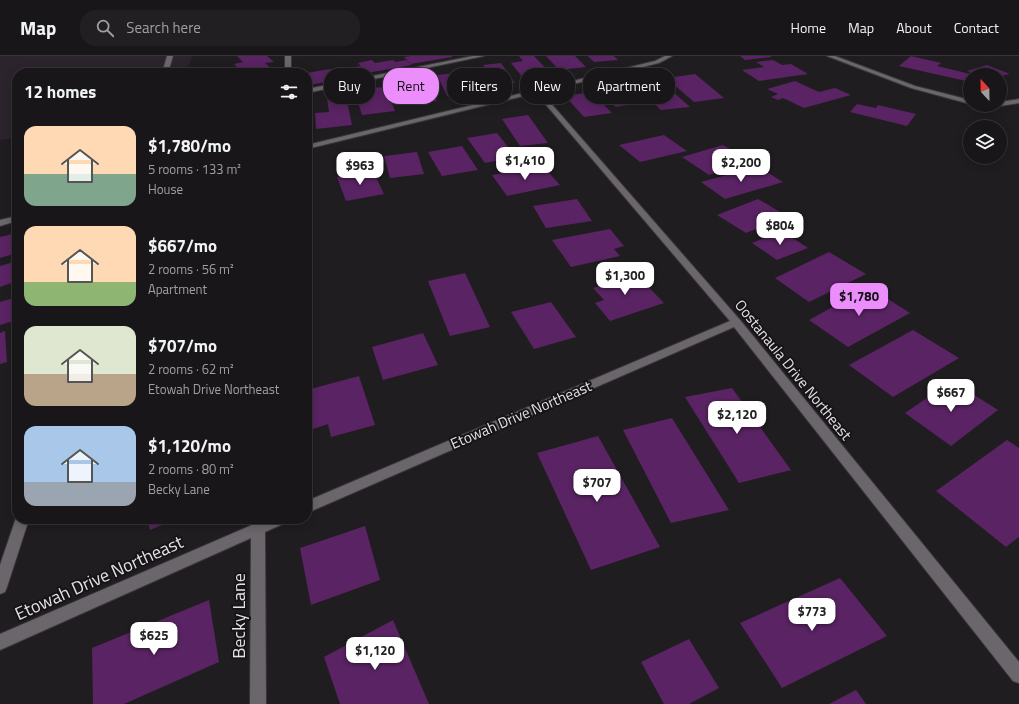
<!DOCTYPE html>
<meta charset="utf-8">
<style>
:root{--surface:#181619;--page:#211f22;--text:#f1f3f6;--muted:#9f9fa2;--line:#363538;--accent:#eb8dfb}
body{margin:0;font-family:"Titillium Web",sans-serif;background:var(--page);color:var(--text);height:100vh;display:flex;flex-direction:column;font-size:15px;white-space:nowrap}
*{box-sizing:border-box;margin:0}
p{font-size:13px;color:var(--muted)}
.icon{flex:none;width:22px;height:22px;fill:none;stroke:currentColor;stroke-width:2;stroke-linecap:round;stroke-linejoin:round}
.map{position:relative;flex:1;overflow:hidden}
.panel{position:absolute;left:12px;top:12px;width:300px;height:456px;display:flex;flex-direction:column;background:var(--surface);border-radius:16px;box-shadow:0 2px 10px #0003,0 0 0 1px var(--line)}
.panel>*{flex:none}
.banner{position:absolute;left:324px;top:12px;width:380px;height:36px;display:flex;gap:8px}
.needle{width:26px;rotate:338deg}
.buttons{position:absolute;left:963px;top:12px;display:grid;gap:8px}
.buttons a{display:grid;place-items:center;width:44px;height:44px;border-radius:50%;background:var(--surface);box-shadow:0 2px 10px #0003,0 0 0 1px var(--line);font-size:20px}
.price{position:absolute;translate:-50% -34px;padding:0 9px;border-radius:8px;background:#fff;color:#222;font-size:13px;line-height:26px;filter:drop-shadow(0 1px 2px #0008)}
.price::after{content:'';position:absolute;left:50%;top:24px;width:12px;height:9px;margin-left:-6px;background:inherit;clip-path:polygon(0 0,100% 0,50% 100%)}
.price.on{background:var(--accent);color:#111}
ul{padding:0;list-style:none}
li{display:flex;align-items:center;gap:12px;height:100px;padding:0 12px}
li span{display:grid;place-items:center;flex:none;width:112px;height:80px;border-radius:12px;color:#555}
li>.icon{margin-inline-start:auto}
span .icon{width:48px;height:48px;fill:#fffc;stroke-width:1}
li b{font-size:17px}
h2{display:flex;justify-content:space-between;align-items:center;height:48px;padding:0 12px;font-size:17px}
.chip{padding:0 14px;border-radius:16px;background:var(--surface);box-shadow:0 2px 10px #0003,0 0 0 1px var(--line);font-size:14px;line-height:36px}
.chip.on{background:var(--accent);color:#111}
header{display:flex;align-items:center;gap:24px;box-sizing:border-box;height:56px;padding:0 20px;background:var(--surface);border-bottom:1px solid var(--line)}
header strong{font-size:19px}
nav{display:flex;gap:22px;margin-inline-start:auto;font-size:14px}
.search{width:280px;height:36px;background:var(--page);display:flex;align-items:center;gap:10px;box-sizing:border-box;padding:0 14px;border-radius:16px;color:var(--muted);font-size:15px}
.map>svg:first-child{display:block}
.built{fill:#2c242d}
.building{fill:#5a2363}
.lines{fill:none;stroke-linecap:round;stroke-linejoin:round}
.minor-casing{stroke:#3a373a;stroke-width:2}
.minor{fill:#6b666b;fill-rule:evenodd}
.labels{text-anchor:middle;stroke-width:4;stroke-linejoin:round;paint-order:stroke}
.street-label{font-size:15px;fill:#e5e2e5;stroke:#171418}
.near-street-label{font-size:18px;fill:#e5e2e5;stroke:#171418}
</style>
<header>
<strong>Map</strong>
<div class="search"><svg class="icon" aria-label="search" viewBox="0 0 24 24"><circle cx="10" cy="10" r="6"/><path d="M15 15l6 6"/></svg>Search here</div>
<nav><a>Home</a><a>Map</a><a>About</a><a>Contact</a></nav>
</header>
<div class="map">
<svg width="1019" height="648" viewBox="0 0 1019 648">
<rect width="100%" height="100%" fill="#201d21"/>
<path class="built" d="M0,0H192L186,17H17V81L0,84Z"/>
<path class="building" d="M237,0H267L274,6L265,7L273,14L265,16L266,17H234L241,15L234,8L243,6Z
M411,0H452V1L411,8L404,1Z
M519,0H534L552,19L524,23L511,7L523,5Z
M546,0H575L586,11L559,14Z
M588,0H614L618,4L594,6Z
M740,0H771V1L745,4Z
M911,0L941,7L937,10L970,18V21L966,25L899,10Z
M372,4L375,7L393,4L395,6L406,4L412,9L350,20L344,13L361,10L358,7Z
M773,4L782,9L791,8L808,18L759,25L742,14L764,11L756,6Z
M501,7L515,27L484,30L474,15L486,14L483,9Z
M987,9L1010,18L1000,20V19H977L967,15Z
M330,13L338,24L309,29L307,26V17Z
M466,16L478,36L447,40L437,19Z
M695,18L724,42L694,46L666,22Z
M415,24L417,30L430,28L437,45L405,49L397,26Z
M795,25L819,36L835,32L851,39L804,52L783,42L778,44L771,41L778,38L767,33Z
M663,27L690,51L661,54L640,34L649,33L644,29Z
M622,28L645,46L616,51L594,32Z
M386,31L395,55L362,59L357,43L373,41L370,32Z
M591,36L612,57L584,61L565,40Z
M346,40L352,69L316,73L315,57L329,56L327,42Z
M857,48L876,52L878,49L916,58L907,70L850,56Z
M528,59L548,87L520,90L502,63Z
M497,77L516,101L485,107L467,82Z
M664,79L687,95L640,106L619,89Z
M723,89L751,105L709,119L682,101Z
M462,90L478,114L442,120L428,96Z
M417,96L424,118L390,122L384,100Z
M543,110L560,129L507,140L492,119Z
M749,113L758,118L767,116L783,126L725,143L701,126Z
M373,115L384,138L346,145L337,121Z
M577,143L592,165L546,172L533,150Z
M758,143L787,160L746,177L717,159Z
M610,173L624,190L614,193L620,200L571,211L552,184Z
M782,175L808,192L777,204L752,187Z
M17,177V197L0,202V181Z
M829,196L866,218L809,246L775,222Z
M17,205V225L0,231V210Z
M632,214L664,247L610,265L595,247L604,244L593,232L606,228L602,223Z
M465,217L490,271L450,280L428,225Z
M869,231L910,257L848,291L809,264Z
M17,241V264L0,269V246Z
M551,246L576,281L534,293L511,256Z
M913,274L959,302L893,341L849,309Z
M5,275L7,306L0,308V277Z
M423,277L438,309L383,324L372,291Z
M359,320L375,369L331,381L328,368L307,375V334Z
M952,325L998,354L951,390L905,357Z
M732,332L791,414L739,427L685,341Z
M672,362L729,454L671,467L623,374Z
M598,380L660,491L591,514L537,397Z
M1007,384L1019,392V481L1006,491L936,435Z
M147,463H176L150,474Z
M365,470L380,524L311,549L300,492Z
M840,522L887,580L782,632L740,567Z
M209,544L219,606L124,648H93L92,592Z
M393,564L429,648H340L324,601Z
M689,583L719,632L689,648H664L641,606Z
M856,634L866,648H829Z"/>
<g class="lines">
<defs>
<path id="minor" d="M167,0H173L168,17H162Z
M285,0H291V17H285Z
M473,0H484L307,37V33Z
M665,0H672L659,7L541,36L740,264L1019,606V627L1013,625L734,271L307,457V445L730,265L536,37L307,93V89L655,5Z
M827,0H835L915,30L970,44V48L911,32Z
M1019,43V47L1000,50L998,49H1000V46Z
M17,160V165L0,170V164Z
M17,459V463H29L7,531L5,536L0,538V509Z
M266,463H287L285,467L265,476L266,648H250L251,482L0,594V578Z"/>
</defs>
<use href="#minor" class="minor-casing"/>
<use href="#minor" class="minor"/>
</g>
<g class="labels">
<g class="street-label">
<text transform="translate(793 314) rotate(51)" y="5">Oostanaula Drive Northeast</text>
<text transform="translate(521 359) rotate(-23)" y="5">Etowah Drive Northeast</text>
</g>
<g class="near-street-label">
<text transform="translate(99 522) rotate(-24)" y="6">Etowah Drive Northeast</text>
<text transform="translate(239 560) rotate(-90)" y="6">Becky Lane</text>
</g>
</g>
</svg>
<div class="buttons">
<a><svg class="needle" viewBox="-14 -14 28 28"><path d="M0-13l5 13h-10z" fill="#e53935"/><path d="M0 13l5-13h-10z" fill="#9f9fa2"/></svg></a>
<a><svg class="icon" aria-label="layers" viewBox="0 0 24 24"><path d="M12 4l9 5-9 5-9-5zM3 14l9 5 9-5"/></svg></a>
</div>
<b class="price" style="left:525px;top:125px">$1,410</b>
<b class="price" style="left:741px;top:127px">$2,200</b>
<b class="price" style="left:360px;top:130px">$963</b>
<b class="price" style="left:780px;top:190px">$804</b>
<b class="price" style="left:625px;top:240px">$1,300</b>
<b class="price on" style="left:859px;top:261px">$1,780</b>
<b class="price" style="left:951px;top:357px">$667</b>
<b class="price" style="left:737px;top:379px">$2,120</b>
<b class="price" style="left:597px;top:447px">$707</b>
<b class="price" style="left:812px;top:576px">$773</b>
<b class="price" style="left:154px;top:600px">$625</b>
<b class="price" style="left:375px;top:615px">$1,120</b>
<div class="banner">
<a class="chip">Buy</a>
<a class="chip on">Rent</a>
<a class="chip">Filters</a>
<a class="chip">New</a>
<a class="chip">Apartment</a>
</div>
<section class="panel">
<h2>12 homes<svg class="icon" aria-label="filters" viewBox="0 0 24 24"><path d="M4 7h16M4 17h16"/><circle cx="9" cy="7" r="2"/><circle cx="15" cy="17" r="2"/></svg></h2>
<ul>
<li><span style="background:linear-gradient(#ffd9b3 60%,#7fa58c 0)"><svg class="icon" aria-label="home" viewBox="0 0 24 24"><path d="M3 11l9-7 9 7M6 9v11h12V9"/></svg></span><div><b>$1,780/mo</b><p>5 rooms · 133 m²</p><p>House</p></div></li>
<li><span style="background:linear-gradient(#ffd9b3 70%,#8fb573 0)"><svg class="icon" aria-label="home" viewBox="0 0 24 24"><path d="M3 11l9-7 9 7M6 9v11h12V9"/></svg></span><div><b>$667/mo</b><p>2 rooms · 56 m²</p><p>Apartment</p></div></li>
<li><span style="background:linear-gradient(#dfe7d0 60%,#b9a48a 0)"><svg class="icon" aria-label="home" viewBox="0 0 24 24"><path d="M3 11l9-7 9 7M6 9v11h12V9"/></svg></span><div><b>$707/mo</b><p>2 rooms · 62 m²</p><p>Etowah Drive Northeast</p></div></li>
<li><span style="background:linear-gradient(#a9c7e8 70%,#9aa5b1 0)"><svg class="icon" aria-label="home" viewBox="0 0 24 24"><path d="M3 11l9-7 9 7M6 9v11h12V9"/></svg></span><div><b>$1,120/mo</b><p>2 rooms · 80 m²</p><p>Becky Lane</p></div></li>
</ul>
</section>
</div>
